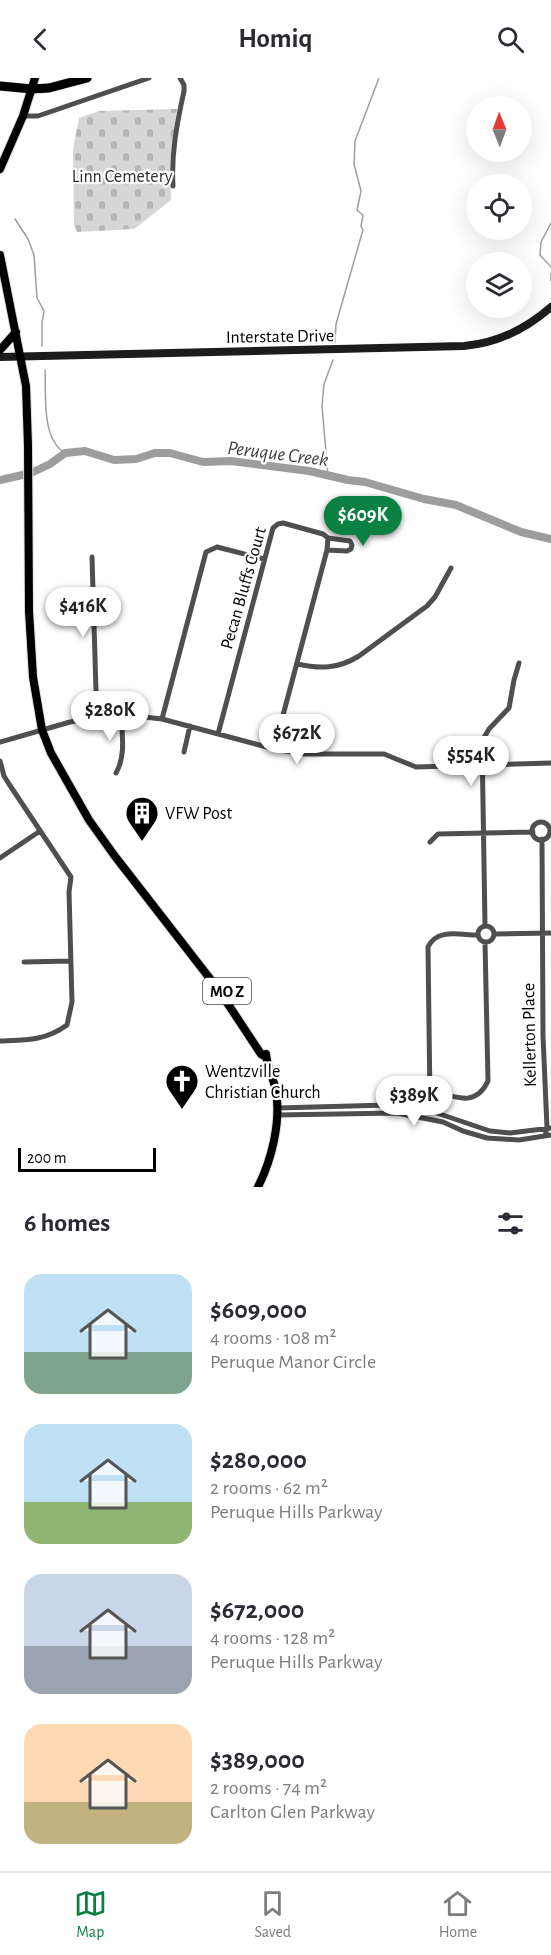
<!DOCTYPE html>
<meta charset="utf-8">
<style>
:root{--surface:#fff;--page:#f7f7f7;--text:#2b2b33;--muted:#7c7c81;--line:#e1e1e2;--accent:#0b8043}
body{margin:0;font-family:"Alegreya Sans",sans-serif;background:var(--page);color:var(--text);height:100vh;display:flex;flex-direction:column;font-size:22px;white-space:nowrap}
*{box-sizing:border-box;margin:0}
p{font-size:20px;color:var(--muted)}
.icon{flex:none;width:33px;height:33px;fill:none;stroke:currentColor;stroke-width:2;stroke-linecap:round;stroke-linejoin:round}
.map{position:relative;height:1109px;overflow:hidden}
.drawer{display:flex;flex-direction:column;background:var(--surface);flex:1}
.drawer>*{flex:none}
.needle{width:39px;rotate:359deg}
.controls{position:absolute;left:466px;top:18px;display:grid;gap:12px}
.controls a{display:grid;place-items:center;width:66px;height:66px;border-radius:50%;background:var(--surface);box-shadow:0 6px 24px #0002;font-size:30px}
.scale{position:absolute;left:18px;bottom:15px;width:138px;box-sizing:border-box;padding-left:6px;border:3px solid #000;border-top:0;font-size:16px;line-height:21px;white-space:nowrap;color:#000;-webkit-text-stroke:4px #fff;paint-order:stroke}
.price{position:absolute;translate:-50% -51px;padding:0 14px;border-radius:21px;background:#fff;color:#222;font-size:20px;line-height:39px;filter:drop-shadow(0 2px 3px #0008)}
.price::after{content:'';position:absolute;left:50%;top:36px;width:18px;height:14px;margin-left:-9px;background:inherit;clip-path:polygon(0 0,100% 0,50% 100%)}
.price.current{background:var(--accent);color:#fff}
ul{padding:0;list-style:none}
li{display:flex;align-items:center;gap:18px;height:150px;padding:0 24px}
li span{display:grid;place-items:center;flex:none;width:168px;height:120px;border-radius:18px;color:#555}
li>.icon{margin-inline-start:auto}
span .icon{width:72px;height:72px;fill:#fffc;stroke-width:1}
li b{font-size:26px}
h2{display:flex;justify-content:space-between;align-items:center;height:72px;padding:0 24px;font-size:26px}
header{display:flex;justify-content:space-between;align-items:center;height:78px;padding:0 24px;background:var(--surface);font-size:27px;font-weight:700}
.tab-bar{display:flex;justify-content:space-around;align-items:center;height:84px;border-top:2px solid var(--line);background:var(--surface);font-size:16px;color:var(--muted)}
.tab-bar a{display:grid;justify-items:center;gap:3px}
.tab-bar .current{color:var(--accent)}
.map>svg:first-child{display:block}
.cemetery{fill:url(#cemetery-stones)}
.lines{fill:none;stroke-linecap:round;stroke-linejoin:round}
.stream{stroke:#9d9d9d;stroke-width:1.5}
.river{stroke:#9d9d9d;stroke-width:8}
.primary-casing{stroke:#dbdbdb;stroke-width:10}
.motorway-casing{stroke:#dbdbdb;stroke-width:10}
.minor{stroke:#4f4f4f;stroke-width:5}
.secondary{stroke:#1c1c1c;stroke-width:8}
.primary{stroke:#000;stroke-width:8}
.motorway{stroke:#000;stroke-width:9}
.labels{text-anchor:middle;stroke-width:4.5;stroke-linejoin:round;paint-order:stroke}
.shield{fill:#fff;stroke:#4c4c4c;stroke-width:1.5}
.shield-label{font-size:16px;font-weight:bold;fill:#000}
.park-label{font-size:18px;fill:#2d2d2d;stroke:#fff}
.street-label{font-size:18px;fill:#000;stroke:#fff}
.poi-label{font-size:18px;fill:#000;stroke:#fff;text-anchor:start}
.water-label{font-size:20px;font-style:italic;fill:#3e3e3e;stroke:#fff}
</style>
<header><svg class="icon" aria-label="back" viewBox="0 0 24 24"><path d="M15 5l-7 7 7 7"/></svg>Homiq<svg class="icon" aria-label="search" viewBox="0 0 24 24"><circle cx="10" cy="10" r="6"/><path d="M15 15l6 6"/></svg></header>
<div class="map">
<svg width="551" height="1109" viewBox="0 0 551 1109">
<defs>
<pattern id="cemetery-stones" width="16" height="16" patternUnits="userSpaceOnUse" patternTransform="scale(1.5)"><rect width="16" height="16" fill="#d6d6d6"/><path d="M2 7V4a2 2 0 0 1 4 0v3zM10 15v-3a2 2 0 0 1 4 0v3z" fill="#b6b6b6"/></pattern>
</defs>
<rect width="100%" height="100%" fill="#fff"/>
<path class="cemetery" d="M177,31L170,83L171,122L134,151L77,154L74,147L73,71L79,40L99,33Z"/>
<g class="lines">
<path class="stream" d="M15,141L28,161L34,177L37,220L44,233L42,245V268
M551,145L541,164L540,177L551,189
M551,196V203
M335,264L336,246L363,152L361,148L363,137L357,132L361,113L354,86L355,63L379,0
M45,292C46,313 43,348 55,365C57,369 62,373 65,375
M328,398L322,328L324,306L333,282"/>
<path class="river" d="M0,402L31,395L50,386L65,375L85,373L114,382L136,381L155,375H170L203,384L231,383L309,393L348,402L365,404L424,421L456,427L521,454L551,461"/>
<defs>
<path id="primary" d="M0,91L23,38L35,0
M0,177L26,308L28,368L29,533L33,599L42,652L51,675L89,742L114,777L218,911L261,976L266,979
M0,272L16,254
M258,1109C272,1081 281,1044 276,1012C273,1000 267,988 266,976"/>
<path id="motorway" d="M0,8L32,11L49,10L87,0"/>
</defs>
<use href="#primary" class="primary-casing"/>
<use href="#motorway" class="motorway-casing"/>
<path class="minor" d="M23,38H38L149,0
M173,108C171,76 177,45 184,13V7L180,0
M327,472L347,473L351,471L352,467L350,463L328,460
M92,479L96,613L99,639
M297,586C320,591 338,591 359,578L427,528L435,519L451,490
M162,641L206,474L217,469L264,481
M218,656L273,450L278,446L283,445L323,456L328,460L327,472L274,671
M0,664L70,644L112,637H127L162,641L274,671L305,676H384L416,689L551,685
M184,674L190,648
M0,683L4,698L9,706L71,799L69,814L72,924L67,947C45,963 26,962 0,963
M116,695C126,678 122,656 121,637
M532 753a9 9 0 1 1 18 0a9 9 0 1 1-18 0Z
M542,761L543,958L547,1050L545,1058
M430,764L438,756L533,754
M0,780L40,753
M485,847L482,663L489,651L509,630L514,602L519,585
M478 856a8 8 0 1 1 16 0a8 8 0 1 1-16 0Z
M495,856L551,855
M24,884L70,883
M430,1012C453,1018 475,1031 488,1003L485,864
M277,1030L388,1027L428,1032L490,1053L510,1055L551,1050
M428,1033L430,1024L428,869C437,850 460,857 477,857
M277,1037L397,1035L443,1044L463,1053L487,1060L519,1062L551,1057"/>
<path class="secondary" d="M0,279L464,268C498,265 526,251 551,229"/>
<use href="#primary" class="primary"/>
<use href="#motorway" class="motorway"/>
</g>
<defs>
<symbol id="building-pin" viewBox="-11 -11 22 30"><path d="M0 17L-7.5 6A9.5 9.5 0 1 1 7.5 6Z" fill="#000" stroke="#fff"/><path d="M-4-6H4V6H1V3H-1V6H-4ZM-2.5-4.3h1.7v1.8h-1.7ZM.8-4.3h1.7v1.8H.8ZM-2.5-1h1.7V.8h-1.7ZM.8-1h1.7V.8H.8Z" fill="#fff"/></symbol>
<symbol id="church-pin" viewBox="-11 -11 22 30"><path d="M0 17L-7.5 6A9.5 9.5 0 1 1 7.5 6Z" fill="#000" stroke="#fff"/><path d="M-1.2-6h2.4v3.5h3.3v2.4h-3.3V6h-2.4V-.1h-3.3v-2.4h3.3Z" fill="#fff"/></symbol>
</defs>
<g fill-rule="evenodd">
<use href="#building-pin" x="123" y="716" width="38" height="52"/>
<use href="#church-pin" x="163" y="984" width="38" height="52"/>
</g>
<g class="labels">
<rect class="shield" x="203" y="900" width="48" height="26" rx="4.5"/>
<g class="shield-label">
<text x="227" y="919">MO Z</text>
</g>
<g class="park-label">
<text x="122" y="104">Linn Cemetery</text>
</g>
<g class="street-label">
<text transform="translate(280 258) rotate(-1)" y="6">Interstate Drive</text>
<text transform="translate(243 510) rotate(-74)" y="6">Pecan Bluffs Court</text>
<text transform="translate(529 957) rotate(-91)" y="6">Kellerton Place</text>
</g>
<g class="poi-label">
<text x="165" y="741">VFW Post</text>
<text x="205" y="999">Wentzville<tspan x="205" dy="21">Christian Church</tspan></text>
</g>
<g class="water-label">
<text transform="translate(278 375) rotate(7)" y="7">Peruque Creek</text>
</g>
</g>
</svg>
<div class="controls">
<a><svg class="needle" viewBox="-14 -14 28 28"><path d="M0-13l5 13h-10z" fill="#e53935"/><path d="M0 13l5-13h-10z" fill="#7c7c81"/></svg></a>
<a><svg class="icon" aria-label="locate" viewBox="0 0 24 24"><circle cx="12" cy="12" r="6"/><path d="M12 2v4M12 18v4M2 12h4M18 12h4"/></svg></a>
<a><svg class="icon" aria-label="layers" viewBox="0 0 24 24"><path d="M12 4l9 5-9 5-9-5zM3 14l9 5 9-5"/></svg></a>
</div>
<div class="scale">200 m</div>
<b class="price current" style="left:363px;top:469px">$609K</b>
<b class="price" style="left:83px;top:560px">$416K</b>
<b class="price" style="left:110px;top:664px">$280K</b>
<b class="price" style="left:297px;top:687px">$672K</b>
<b class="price" style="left:471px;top:709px">$554K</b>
<b class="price" style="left:414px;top:1049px">$389K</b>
</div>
<section class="drawer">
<h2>6 homes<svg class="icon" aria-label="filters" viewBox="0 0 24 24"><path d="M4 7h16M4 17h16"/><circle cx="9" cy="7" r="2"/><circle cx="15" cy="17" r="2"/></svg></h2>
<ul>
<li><span style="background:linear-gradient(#bfe0f5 65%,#7fa58c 0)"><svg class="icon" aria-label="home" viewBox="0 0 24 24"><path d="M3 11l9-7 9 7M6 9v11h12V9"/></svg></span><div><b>$609,000</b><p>4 rooms · 108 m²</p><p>Peruque Manor Circle</p></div></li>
<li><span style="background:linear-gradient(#bfe0f5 65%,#8fb573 0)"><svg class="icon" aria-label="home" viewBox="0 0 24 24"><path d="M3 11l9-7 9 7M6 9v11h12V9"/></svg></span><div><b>$280,000</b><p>2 rooms · 62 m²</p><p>Peruque Hills Parkway</p></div></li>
<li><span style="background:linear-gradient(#c9d6e8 60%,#9aa5b1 0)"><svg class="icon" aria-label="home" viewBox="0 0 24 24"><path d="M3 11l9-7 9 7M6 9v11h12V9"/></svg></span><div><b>$672,000</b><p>4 rooms · 128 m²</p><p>Peruque Hills Parkway</p></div></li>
<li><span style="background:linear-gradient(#ffd9b3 65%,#c2b280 0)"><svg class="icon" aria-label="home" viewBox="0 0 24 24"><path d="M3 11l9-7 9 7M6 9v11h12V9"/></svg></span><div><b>$389,000</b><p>2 rooms · 74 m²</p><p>Carlton Glen Parkway</p></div></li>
</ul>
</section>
<nav class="tab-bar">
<a class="current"><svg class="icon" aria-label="map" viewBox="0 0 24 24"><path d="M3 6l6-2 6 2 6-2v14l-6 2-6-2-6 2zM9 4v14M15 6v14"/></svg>Map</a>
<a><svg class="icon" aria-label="saved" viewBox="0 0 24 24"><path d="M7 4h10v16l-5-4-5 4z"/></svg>Saved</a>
<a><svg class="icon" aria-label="home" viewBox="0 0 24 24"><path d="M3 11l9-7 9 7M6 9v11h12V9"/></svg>Home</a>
</nav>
